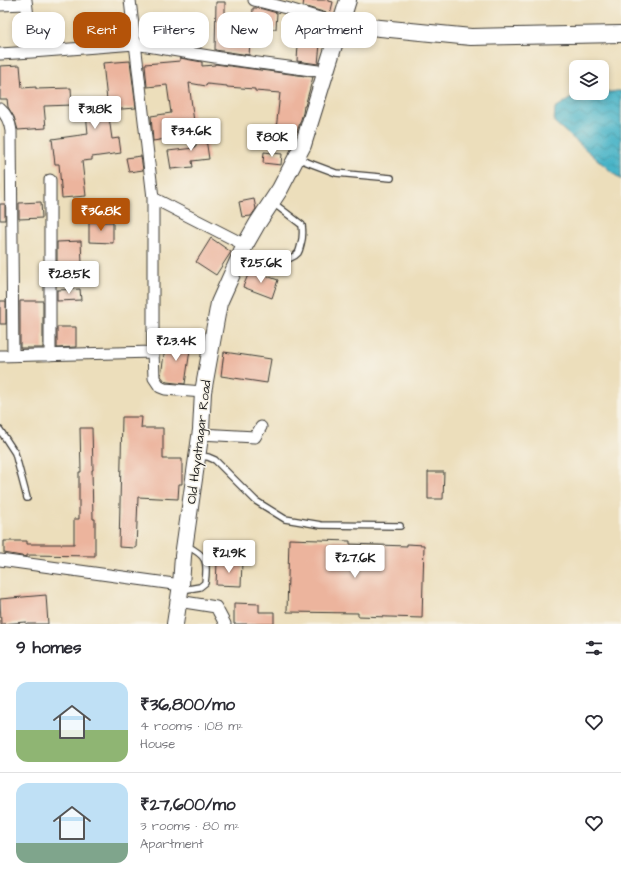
<!DOCTYPE html>
<meta charset="utf-8">
<style>
:root{--surface:#fff;--page:#f2f2f3;--text:#2b2b33;--muted:#7c7c81;--line:#e1e1e2;--accent:#b45309}
body{margin:0;font-family:"Architects Daughter",sans-serif;background:var(--page);color:var(--text);height:100vh;display:flex;flex-direction:column;font-size:15px;white-space:nowrap}
*{box-sizing:border-box;margin:0}
p{font-size:13px;color:var(--muted)}
.icon{flex:none;width:22px;height:22px;fill:none;stroke:currentColor;stroke-width:2;stroke-linecap:round;stroke-linejoin:round}
.map{position:relative;height:624px;overflow:hidden}
.sheet{display:flex;flex-direction:column;background:var(--surface);flex:1}
.sheet>*{flex:none}
.hud{position:absolute;left:12px;top:12px;width:400px;height:36px;display:flex;gap:8px}
.tools{position:absolute;left:569px;top:60px;display:grid;gap:8px}
.tools a{display:grid;place-items:center;width:40px;height:40px;border-radius:8px;background:var(--surface);box-shadow:0 2px 6px #0003;font-size:20px}
.price{position:absolute;translate:-50% -34px;padding:0 9px;border-radius:4px;background:#fff;color:#222;font-size:13px;line-height:26px;filter:drop-shadow(0 1px 2px #0008)}
.price::after{content:'';position:absolute;left:50%;top:24px;width:12px;height:9px;margin-left:-6px;background:inherit;clip-path:polygon(0 0,100% 0,50% 100%)}
.price.selected{background:var(--accent);color:#fff}
ul{padding:0;list-style:none}
li{display:flex;align-items:center;gap:12px;height:100px;padding:0 16px}
li+li{border-top:1px solid var(--line)}
li span{display:grid;place-items:center;flex:none;width:112px;height:80px;border-radius:12px;color:#555}
li>.icon{margin-inline-start:auto}
span .icon{width:48px;height:48px;fill:#fffc;stroke-width:1}
li b{font-size:17px}
h2{display:flex;justify-content:space-between;align-items:center;height:48px;padding:0 16px;font-size:17px}
.tag{padding:0 14px;border-radius:12px;background:var(--surface);box-shadow:0 2px 6px #0003;font-size:14px;line-height:36px}
.tag.selected{background:var(--accent);color:#fff}
.map>svg:first-child{display:block}
.water{fill:url(#water-waves);stroke:#336872}
.building{fill:#ecb49d}
.lines{fill:none;stroke-linecap:round;stroke-linejoin:round}
.lane-casing{stroke:#3b3934;stroke-width:8}
.street-casing{stroke:#3b3934;stroke-width:13}
.secondary-casing{stroke:#3b3934;stroke-width:18}
.lane{stroke:#fff;stroke-width:5.5}
.street{stroke:#fff;stroke-width:11}
.secondary{stroke:#fff;stroke-width:16}
.labels{text-anchor:middle;stroke-width:3;stroke-linejoin:round;paint-order:stroke}
.street-label{font-size:13px;fill:#1c1c1c;stroke:#f7f3e8}
</style>
<div class="map">
<svg width="621" height="624" viewBox="0 0 621 624">
<defs>
<pattern id="water-waves" width="16" height="10" patternUnits="userSpaceOnUse"><rect width="16" height="10" fill="#4ab4c7"/><path d="M0 5q4-4 8 0t8 0" fill="none" stroke="#3d92a1"/></pattern>
</defs>
<rect width="100%" height="100%" fill="#f7f3e8"/>
<filter id="ink" filterUnits="userSpaceOnUse"><feTurbulence type="fractalNoise" baseFrequency=".025" numOctaves="2"/><feDisplacementMap in="SourceGraphic" scale="8" xChannelSelector="R" yChannelSelector="G"/><feConvolveMatrix kernelMatrix="1 2 1 2 8 2 1 2 1" color-interpolation-filters="sRGB"/></filter>
<filter id="wash" filterUnits="userSpaceOnUse"><feTurbulence type="fractalNoise" baseFrequency=".012" numOctaves="4" result="noise"/><feDisplacementMap in="SourceGraphic" scale="16" xChannelSelector="R" yChannelSelector="G"/><feGaussianBlur stdDeviation="0.9" result="paint"/><feColorMatrix in="noise" values="0 0 0 0 0 0 0 0 0 0 0 0 0 0 0 0 0 1.4 0 .05"/><feComposite in="paint" operator="in"/></filter>
<g filter="url(#wash)">
<rect width="100%" height="100%" fill="#ecdebb"/>
<path class="water" d="M617,91H621V180L554,122L555,108L573,97Z"/>
<g id="blocks">
<path class="building" d="M304,0H325L333,2L330,14L303,6Z
M216,2H225V29L251,31L249,55L215,50Z
M253,8H259L277,13L276,29L252,28Z
M302,20L323,26L322,44H320L318,64L297,61L298,44H300Z
M188,34H199L201,48L188,46Z
M180,58L202,62V66L215,65V64L313,77L305,106H304L303,113L297,132L276,130L280,93L255,91V89L227,87V86L207,84L206,86L189,83L194,122L164,125L166,139L153,141L151,116L171,113L167,85L147,87L145,64L180,61Z
M130,61L136,108L108,110L112,139L119,138L121,153L92,157V160L82,161L86,196L62,198L59,164H55L52,139L88,134L85,102L107,100L103,63Z
M20,65L22,88L36,87V89L71,88L72,105L44,106L46,128L18,130L14,117L8,107L7,99H0V66Z
M208,128L209,139H206L209,159L192,161L193,167L171,169L168,151L194,148V146H196L195,129Z
M264,152L282,154L281,165L263,163Z
M141,156L143,170L129,172L126,158Z
M254,199L256,209L251,216L242,217L239,202Z
M41,202L42,218L19,219V203Z
M0,204H5V220H0Z
M89,222H113V243L89,242Z
M211,238L231,252L216,275L196,262Z
M81,241L82,263L57,264V242Z
M250,270L278,280L272,298L243,287Z
M80,289L81,300L57,301V290Z
M0,301H6V324H0Z
M20,301H43V348H20Z
M57,327H76V347L57,348Z
M166,340L191,343L185,384L167,382L165,381L161,376Z
M224,352L271,359L267,383L221,376Z
M122,417H142L141,428H163V459H182V484H179L178,499L138,497L136,548L119,547Z
M80,428H92L93,470H92L93,519H95V556L27,555V557L4,553V541H27V544H74V519H79V472H81Z
M428,472H444L443,499H428Z
M289,539L350,541V544L407,546V544L424,545L422,618L358,616V613L287,612Z
M217,562H242L241,586L216,585Z
M46,595L48,624H26V622L1,624L0,599Z
M234,603L259,604V612H274V624H234Z"/>
</g>
</g>
<g filter="url(#ink)">
<use href="#blocks" fill-opacity="0" stroke="#3b3934" stroke-width="1"/>
<g class="lines">
<defs>
<path id="lane" d="M297,158L312,164L336,173L391,178
M241,255C256,258 287,266 298,253C300,250 300,247 301,244C303,237 303,232 302,225L272,202
M0,430L15,453L27,498
M199,456L208,457L215,460L256,501L285,519L321,525L400,526
M182,590L200,587L205,583C208,561 207,556 187,546"/>
<path id="street" d="M26,0L32,52
M130,0L153,198V352L154,378L160,387L165,389L203,392
M254,0L286,8L340,24
M0,5L26,4
M0,54L32,52L135,44L221,58L326,72
M0,109C7,115 10,123 11,131L13,355
M50,180V355
M153,198L245,245
M0,356L153,352
M200,434L255,437L261,427
M0,560L181,585
M178,601L216,607L225,624"/>
<path id="secondary" d="M340,24L471,37L621,34
M175,624L181,585L183,556L201,430L203,392L219,303L245,245L257,224L280,189L303,145L348,0"/>
</defs>
<use href="#lane" class="lane-casing"/>
<use href="#street" class="street-casing"/>
<use href="#secondary" class="secondary-casing"/>
<use href="#lane" class="lane"/>
<use href="#street" class="street"/>
<use href="#secondary" class="secondary"/>
</g>
</g>
<g class="labels">
<g class="street-label">
<text transform="translate(198 442) rotate(-83)" y="5">Old Hayatnagar Road</text>
</g>
</g>
</svg>
<div class="tools">
<a><svg class="icon" aria-label="layers" viewBox="0 0 24 24"><path d="M12 4l9 5-9 5-9-5zM3 14l9 5 9-5"/></svg></a>
</div>
<b class="price" style="left:95px;top:130px">₹31.8K</b>
<b class="price" style="left:191px;top:152px">₹34.6K</b>
<b class="price" style="left:272px;top:158px">₹80K</b>
<b class="price selected" style="left:101px;top:232px">₹36.8K</b>
<b class="price" style="left:261px;top:284px">₹25.6K</b>
<b class="price" style="left:69px;top:295px">₹28.5K</b>
<b class="price" style="left:176px;top:362px">₹23.4K</b>
<b class="price" style="left:229px;top:574px">₹21.9K</b>
<b class="price" style="left:355px;top:579px">₹27.6K</b>
<div class="hud">
<a class="tag">Buy</a>
<a class="tag selected">Rent</a>
<a class="tag">Filters</a>
<a class="tag">New</a>
<a class="tag">Apartment</a>
</div>
</div>
<section class="sheet">
<h2>9 homes<svg class="icon" aria-label="filters" viewBox="0 0 24 24"><path d="M4 7h16M4 17h16"/><circle cx="9" cy="7" r="2"/><circle cx="15" cy="17" r="2"/></svg></h2>
<ul>
<li><span style="background:linear-gradient(#bfe0f5 60%,#8fb573 0)"><svg class="icon" aria-label="home" viewBox="0 0 24 24"><path d="M3 11l9-7 9 7M6 9v11h12V9"/></svg></span><div><b>₹36,800/mo</b><p>4 rooms · 108 m²</p><p>House</p></div><svg class="icon" aria-label="heart" viewBox="0 0 24 24"><path d="M12 20l-8-8c-3-5 5-10 8-4 3-6 11-1 8 4z"/></svg></li>
<li><span style="background:linear-gradient(#bfe0f5 75%,#7fa58c 0)"><svg class="icon" aria-label="home" viewBox="0 0 24 24"><path d="M3 11l9-7 9 7M6 9v11h12V9"/></svg></span><div><b>₹27,600/mo</b><p>3 rooms · 80 m²</p><p>Apartment</p></div><svg class="icon" aria-label="heart" viewBox="0 0 24 24"><path d="M12 20l-8-8c-3-5 5-10 8-4 3-6 11-1 8 4z"/></svg></li>
</ul>
</section>
